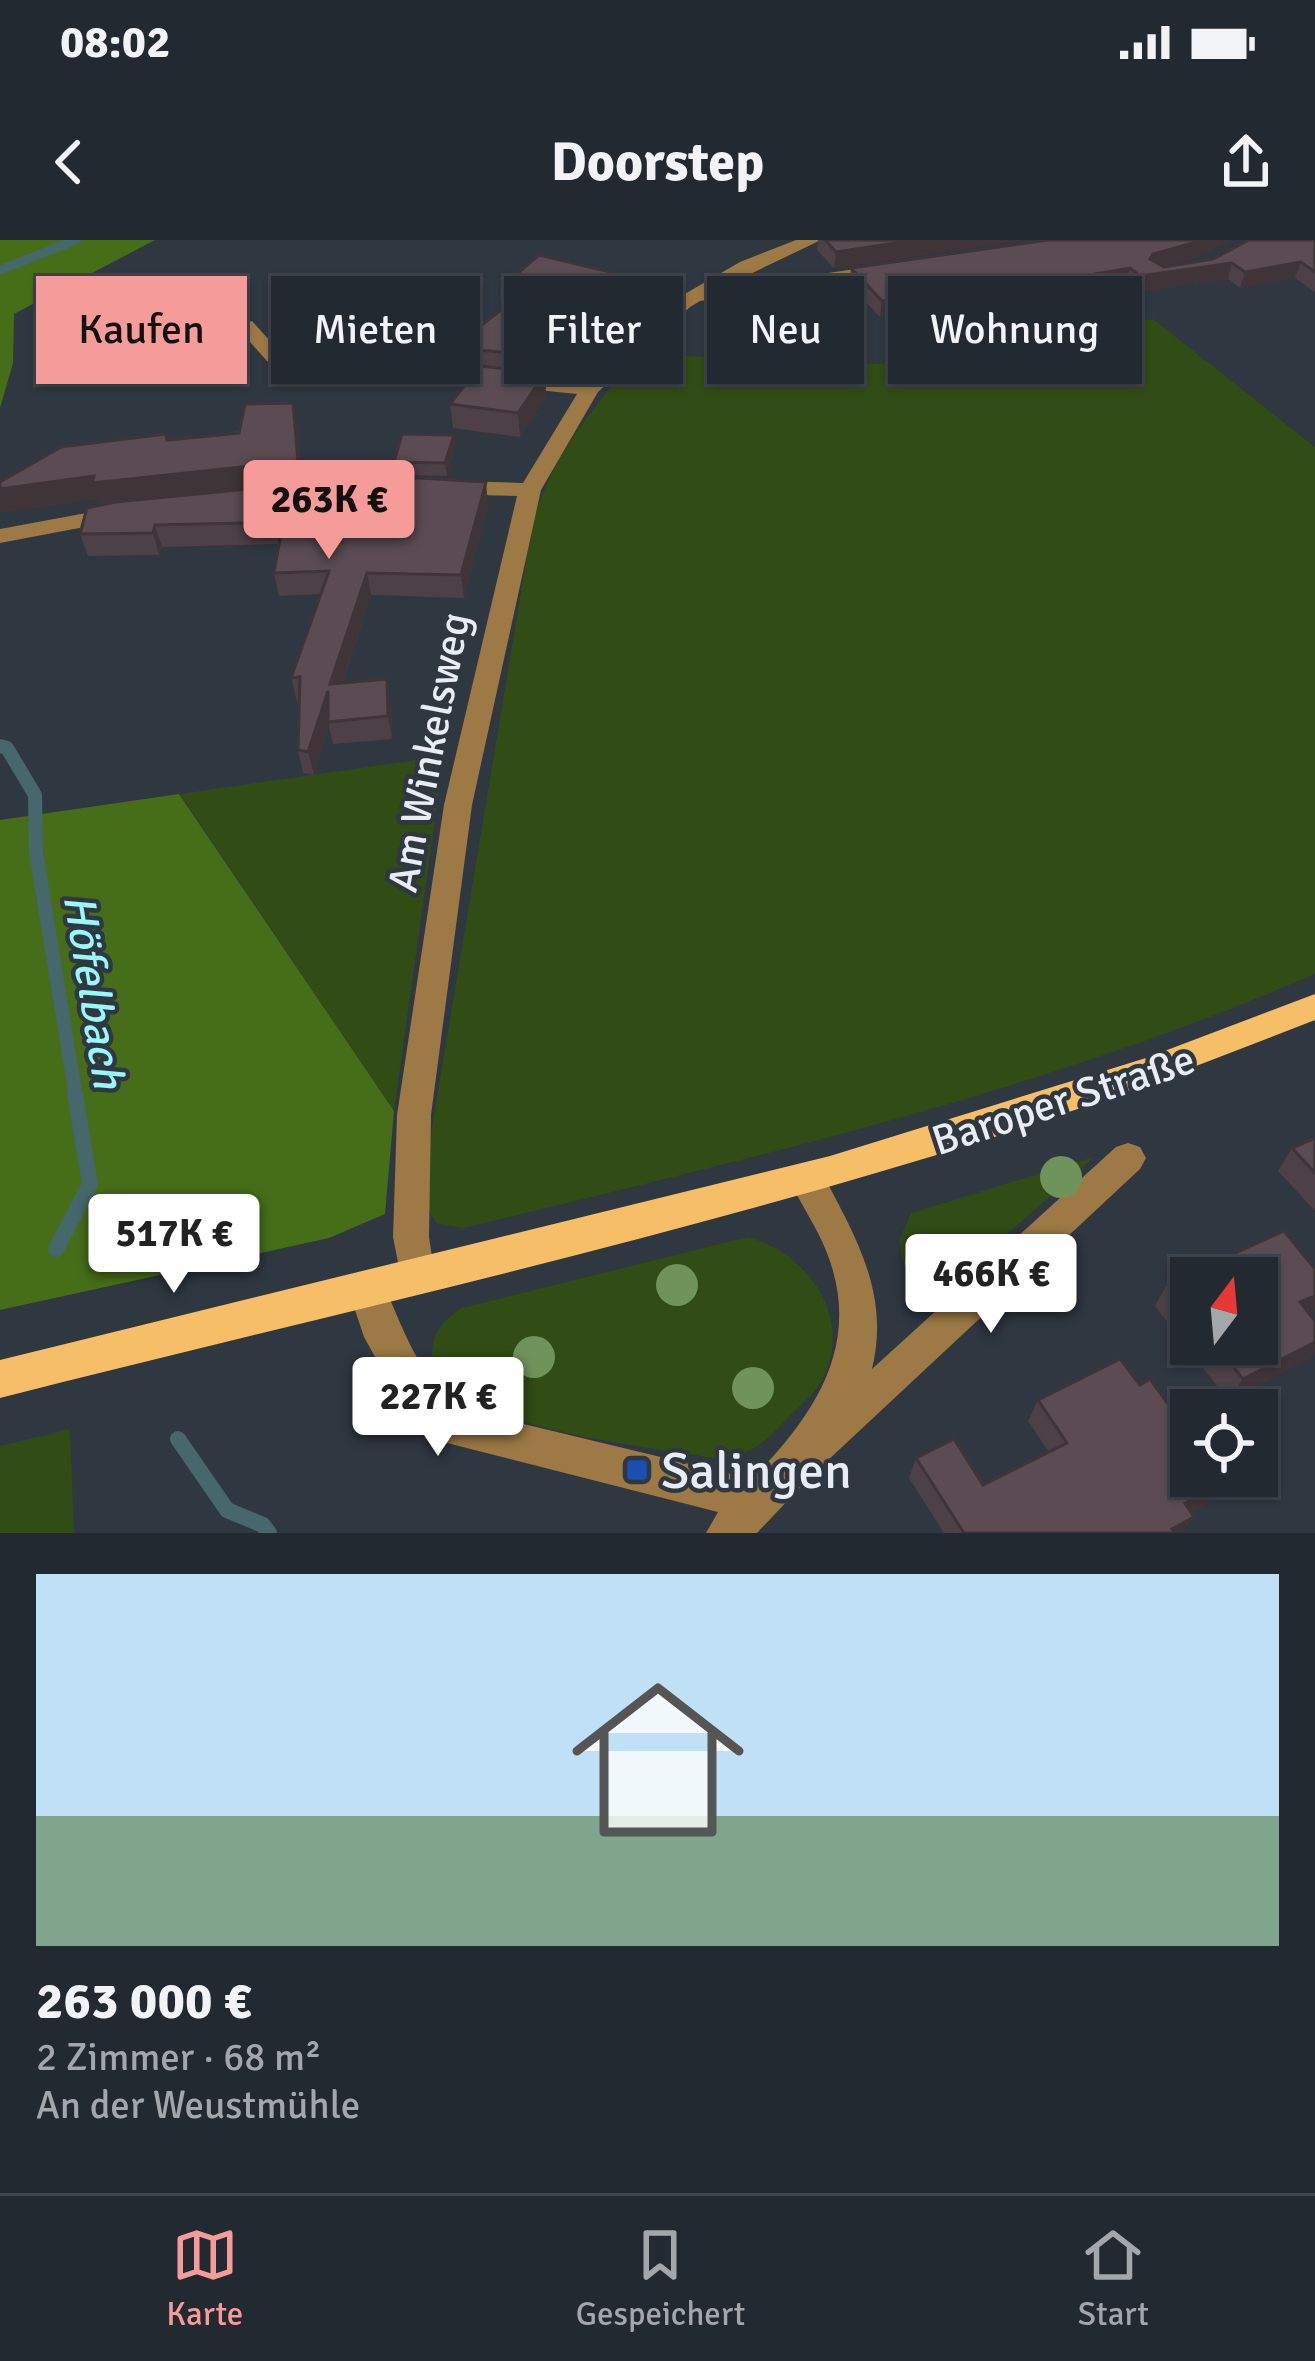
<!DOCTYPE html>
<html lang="de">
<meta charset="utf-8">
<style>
:root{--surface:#232931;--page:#2f353d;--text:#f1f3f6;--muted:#a3a6ab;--line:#40454d;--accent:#f59b99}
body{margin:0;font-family:Signika,sans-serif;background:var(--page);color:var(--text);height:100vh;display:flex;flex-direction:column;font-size:45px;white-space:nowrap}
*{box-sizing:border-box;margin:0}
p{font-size:39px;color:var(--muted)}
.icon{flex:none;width:66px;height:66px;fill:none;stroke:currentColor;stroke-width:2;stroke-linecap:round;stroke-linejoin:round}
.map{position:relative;height:1293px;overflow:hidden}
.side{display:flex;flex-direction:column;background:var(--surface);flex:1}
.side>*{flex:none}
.guide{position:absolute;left:36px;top:36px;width:1245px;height:108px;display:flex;gap:24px}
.needle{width:78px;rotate:16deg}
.controls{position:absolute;left:1170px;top:1017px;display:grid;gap:24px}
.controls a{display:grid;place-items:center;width:108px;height:108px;border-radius:0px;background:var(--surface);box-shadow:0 3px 9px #0004,0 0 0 3px var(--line);font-size:60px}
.price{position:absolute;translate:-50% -102px;padding:0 27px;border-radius:12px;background:#fff;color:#222;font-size:39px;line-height:78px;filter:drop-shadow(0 3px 6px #0008)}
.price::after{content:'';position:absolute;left:50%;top:72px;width:36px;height:27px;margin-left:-18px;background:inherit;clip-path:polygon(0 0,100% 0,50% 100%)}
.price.current{background:var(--accent);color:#111}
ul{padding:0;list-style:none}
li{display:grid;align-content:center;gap:24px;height:636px;padding:0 36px}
li span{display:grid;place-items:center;height:372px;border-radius:0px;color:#555}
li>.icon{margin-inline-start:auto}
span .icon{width:216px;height:216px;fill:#fffc;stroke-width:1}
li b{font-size:51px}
.pill{padding:0 42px;border-radius:0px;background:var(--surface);box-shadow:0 3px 9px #0004,0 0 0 3px var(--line);font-size:42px;line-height:108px}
.pill.current{background:var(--accent);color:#111}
.status{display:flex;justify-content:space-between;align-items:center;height:84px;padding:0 60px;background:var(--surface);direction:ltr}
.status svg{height:33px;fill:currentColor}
header{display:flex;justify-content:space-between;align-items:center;height:156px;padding:0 36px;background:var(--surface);font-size:54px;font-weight:800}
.tabs{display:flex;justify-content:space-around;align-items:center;height:168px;border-top:3px solid var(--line);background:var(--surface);font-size:33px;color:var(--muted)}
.tabs a{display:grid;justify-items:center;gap:6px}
.tabs .current{color:var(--accent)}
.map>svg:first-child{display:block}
.green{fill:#314c14}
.forest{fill:#466e18}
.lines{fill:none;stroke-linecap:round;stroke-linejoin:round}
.stream-far2{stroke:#46676b;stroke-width:9}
.stream-far1{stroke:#46676b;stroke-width:14}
.stream{stroke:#46676b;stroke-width:16}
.minor{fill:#9c7945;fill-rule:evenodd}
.major{fill:#f6be67;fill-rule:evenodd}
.tree{fill:#70935c}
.wall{fill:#4d4147;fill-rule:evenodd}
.shaded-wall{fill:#3f3539}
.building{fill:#5a4c52;stroke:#3f3539;stroke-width:3}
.transit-dot{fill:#1a4fb4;stroke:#2f3741;stroke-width:4.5}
.labels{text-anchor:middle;stroke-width:9;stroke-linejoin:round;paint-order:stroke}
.street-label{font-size:42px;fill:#e8edf4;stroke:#2f3741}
.water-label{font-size:45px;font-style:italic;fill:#98f7fa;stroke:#2f3741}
.near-poi-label{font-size:51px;fill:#e8edf4;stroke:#2f3741;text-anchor:start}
</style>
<div class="status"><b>08:02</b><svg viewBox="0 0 49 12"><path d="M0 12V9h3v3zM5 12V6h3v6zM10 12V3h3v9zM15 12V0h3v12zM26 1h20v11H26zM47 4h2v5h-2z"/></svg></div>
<header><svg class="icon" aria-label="back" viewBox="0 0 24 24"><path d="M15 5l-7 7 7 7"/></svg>Doorstep<svg class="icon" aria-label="share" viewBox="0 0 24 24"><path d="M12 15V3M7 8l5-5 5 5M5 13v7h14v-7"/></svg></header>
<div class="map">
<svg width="1315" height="1293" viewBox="0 0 1315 1293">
<rect width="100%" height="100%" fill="#2f3741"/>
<path class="green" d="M1153,79L1315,207V734C1041,853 752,918 463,988L436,983L423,959L433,881L532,286C548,222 596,161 641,114L875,124L975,117L1046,96Z
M444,516L394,871L180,554Z
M1094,917L927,1066L903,1021L899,1001L911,973Z
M748,997C807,1013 855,1077 822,1140C814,1155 797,1168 785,1181C761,1207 743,1221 706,1217C652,1207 428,1185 432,1112C433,1091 446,1078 462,1068Z
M70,1189L74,1293H0V1206Z"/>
<path class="forest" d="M0,0H155L14,74L13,123L0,168Z
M179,554L394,871L385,974L329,998L0,1070V580Z"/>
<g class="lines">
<path class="stream-far2" d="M0,30L76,0"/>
<path class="stream-far1" d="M0,506L7,508L35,555L36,612L76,857"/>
<path class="stream" d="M56,1009L90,944L75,854
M178,1199L227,1270L263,1285L269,1293"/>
<path class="minor" d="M796,0H821L719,49L889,24L898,29L889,34L700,61L690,67L598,152L541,250L472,565L431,875L429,997L435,1036L429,1048L416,1053L403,1048L393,997L397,875L444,565L517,256L385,253L267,265L256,258L267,251L385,239L523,243L577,154L274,123L267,121L235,85L252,81L280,112L585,142L676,59L740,22Z
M124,266L135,273L132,278L0,303V289Z
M1128,903L1140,907L1146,918L1140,929L811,1236L757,1293H706L718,1272L447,1203L410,1180L364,1097L348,1049L354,1037L367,1032L380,1037C405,1090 416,1139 469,1171L752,1239C814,1176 863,1105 827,1013C817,987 800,963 788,938L793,927L806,923L819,927C853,993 891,1051 872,1129L1116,907Z"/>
<path class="major" d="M1315,754V780C1208,822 1101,863 991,898C665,1001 331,1074 0,1158V1120L830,916L1146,818Z"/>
</g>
<g class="tree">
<circle cx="1061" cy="937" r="21"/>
<circle cx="926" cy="1022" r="21"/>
<circle cx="677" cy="1045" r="21"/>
<circle cx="534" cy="1117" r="21"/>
<circle cx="753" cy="1148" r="21"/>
</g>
<path class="wall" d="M818,0H1023L834,28L817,10Z
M1315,0V52L1295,38L1240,48L1228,39L1136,52L1126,44L965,73L960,65L880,77L849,44L851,28L1195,18L1162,26L1164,27Z
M500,48L648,58L575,125L567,123L559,135L545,134L546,155L520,197L453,188L450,164L479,127L472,112L470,94L506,66L501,65Z
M297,184L303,243L243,250L306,273L488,264L464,358L371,355L343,443L391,462L392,499L333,504L329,487L314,535L303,533L298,510L300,461H297L291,438L321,354L279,356L274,333L279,304L162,307L159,315L88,316L80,294L99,265L97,259L0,272V242L168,200Z
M454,195L455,208L447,236L395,235L394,222Z
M1315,898V971L1278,931L1292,908Z
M1284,991L1315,1029V1070L1309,1073L1315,1081V1111L1311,1117L1228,1160L1155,1066L1167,1044ZM1191,1038H1257V1104H1191Z
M1038,1160L1210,1262L1191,1272L1182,1293H944L909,1238L916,1218L983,1245L1049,1212L1028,1181Z"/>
<path class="shaded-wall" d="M916,0H1023L834,28L836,12Z
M1204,0H1232L1195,18L1149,30L1232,23L1228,39L1136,52L1140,36L1153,14Z
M1301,22L1295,38L1240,48L1245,32Z
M1130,28L1126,44L965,73L967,56Z
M648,41V58L575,125V107Z
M962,49L960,65L880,77L882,61Z
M566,105L567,123L559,135L558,117Z
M545,133L546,155L520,197L518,173Z
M293,163L297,184L303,243L99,266L97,259L0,272V249L94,236L298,221Z
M454,195L455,208L447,236L445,223Z
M486,242L488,264L464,358L461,335Z
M155,285L162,307L159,315L153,293Z
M367,333L371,355L335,467L330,444Z
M387,439L391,462L392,499L388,476Z
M328,451L329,487L314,535L308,512Z
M1315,1056V1070L1285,1084L1300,1062Z
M1315,1102V1111L1311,1117L1228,1160L1243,1139Z
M1225,1243L1210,1262L1171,1283L1185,1263Z
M1194,1277L1182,1293H1169L1172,1289Z"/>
<path class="building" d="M825,0H916L836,12Z
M1048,0H1204L1153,14L1150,19L1164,27L1213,19L1249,0H1315V32L1301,22L1245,32L1232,23L1140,36L1130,28L967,56L962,49L882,61L851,28Z
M539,15L648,41L575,107L566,105L558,117L478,110L470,94L523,53L500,48Z
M480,126L545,133L518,173L450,164Z
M293,163L298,221L92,243L94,236L0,249V242L61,207L166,194L167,200L239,193L245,164Z
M402,194L454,195L445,223L394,222Z
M386,236L486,242L461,335L367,333L330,444L387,439L388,476L328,482V451L308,512L298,510L300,437L291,438L329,331L274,333L283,282L155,285L153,293L80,294L87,268L115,262L301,244L304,273L375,270Z
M1315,898V933L1292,908Z
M1284,991L1315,1029V1056L1300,1062L1315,1081V1102L1243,1139L1215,1104H1257V1038H1191V1074L1167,1044Z
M1120,1119L1140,1145L1150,1139L1191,1196V1236H1220L1225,1243L1185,1263L1194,1277L1172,1289L1175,1293H964L916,1218L954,1199L983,1245L1067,1203L1038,1160Z"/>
<rect class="transit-dot" x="625" y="1218" width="24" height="24" rx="6"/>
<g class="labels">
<g class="street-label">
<text transform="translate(428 512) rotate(-79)" y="15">Am Winkelsweg</text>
<text transform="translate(1063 859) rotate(-18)" y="15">Baroper Straße</text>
</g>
<g class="water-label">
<text transform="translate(95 751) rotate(81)" y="16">Höfelbach</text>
</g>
<g class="near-poi-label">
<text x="661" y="1248">Salingen</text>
</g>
</g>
</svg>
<div class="controls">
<a><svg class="needle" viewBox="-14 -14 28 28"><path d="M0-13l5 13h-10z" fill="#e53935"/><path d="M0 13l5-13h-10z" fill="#a3a6ab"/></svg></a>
<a><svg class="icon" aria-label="locate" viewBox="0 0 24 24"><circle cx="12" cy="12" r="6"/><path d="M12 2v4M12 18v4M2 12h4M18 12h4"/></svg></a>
</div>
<b class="price current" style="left:329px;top:322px">263K €</b>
<b class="price" style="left:174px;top:1056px">517K €</b>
<b class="price" style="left:991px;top:1096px">466K €</b>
<b class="price" style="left:438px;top:1219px">227K €</b>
<div class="guide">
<a class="pill current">Kaufen</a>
<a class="pill">Mieten</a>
<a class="pill">Filter</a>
<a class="pill">Neu</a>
<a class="pill">Wohnung</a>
</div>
</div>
<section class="side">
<ul>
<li><span style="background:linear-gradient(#bfe0f5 65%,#7fa58c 0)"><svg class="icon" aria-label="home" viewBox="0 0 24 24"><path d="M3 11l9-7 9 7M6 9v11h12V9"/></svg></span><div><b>263 000 €</b><p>2 Zimmer · 68 m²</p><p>An der Weustmühle</p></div></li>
</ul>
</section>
<nav class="tabs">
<a class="current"><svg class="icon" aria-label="map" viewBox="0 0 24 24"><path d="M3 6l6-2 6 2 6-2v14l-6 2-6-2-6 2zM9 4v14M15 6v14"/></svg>Karte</a>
<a><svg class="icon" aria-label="saved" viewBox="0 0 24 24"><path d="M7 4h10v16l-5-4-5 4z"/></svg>Gespeichert</a>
<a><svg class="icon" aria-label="home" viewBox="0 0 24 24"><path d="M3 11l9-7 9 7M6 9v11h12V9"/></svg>Start</a>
</nav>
